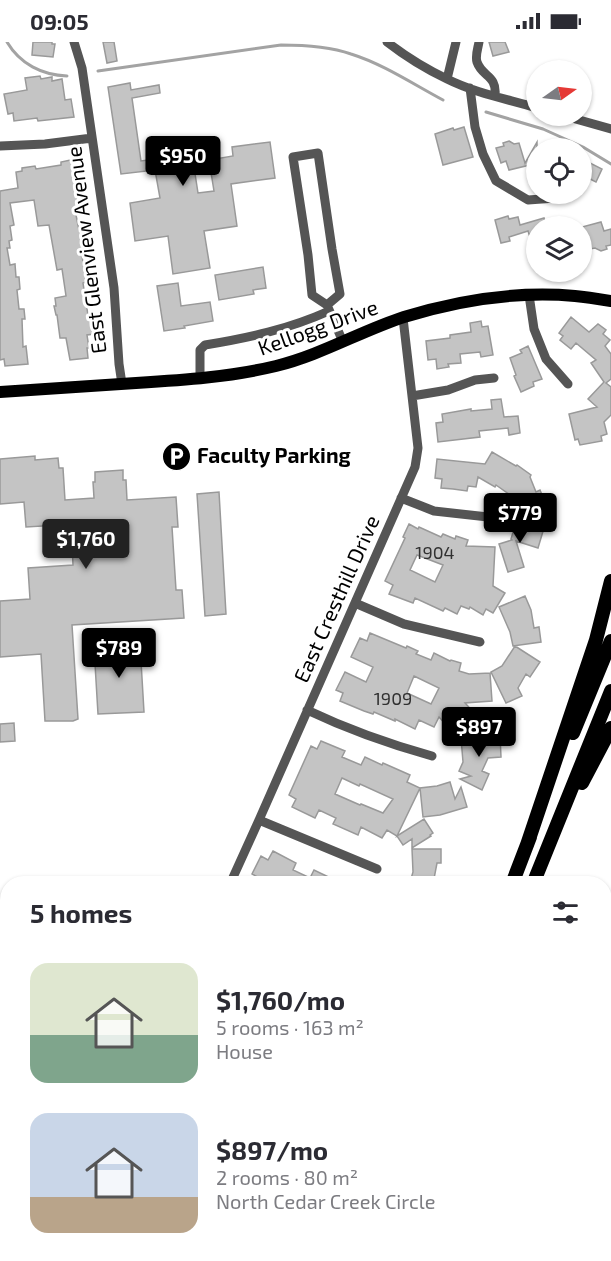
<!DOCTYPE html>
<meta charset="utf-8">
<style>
:root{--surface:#fff;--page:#f7f7f7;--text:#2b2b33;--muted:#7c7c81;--accent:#000}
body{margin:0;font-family:"Exo 2",sans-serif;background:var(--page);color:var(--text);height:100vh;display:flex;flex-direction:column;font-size:22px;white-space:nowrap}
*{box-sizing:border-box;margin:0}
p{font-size:20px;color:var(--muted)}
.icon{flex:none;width:33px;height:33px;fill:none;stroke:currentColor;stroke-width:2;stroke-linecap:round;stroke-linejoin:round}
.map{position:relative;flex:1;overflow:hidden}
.side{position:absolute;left:0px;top:834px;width:612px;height:386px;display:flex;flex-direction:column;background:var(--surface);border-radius:24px 24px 0 0;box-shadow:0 2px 4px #0004}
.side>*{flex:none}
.needle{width:39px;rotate:76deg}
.controls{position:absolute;left:526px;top:18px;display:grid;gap:12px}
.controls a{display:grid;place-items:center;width:66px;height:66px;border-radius:50%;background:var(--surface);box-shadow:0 2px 4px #0004;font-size:30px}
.price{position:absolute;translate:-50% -51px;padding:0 14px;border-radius:6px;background:var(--accent);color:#fff;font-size:20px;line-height:39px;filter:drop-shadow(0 2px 3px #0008)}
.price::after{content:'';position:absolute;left:50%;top:36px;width:18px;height:14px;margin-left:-9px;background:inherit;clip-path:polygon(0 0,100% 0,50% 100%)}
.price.on{background:#222;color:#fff}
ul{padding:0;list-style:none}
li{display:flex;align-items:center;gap:18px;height:150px;padding:0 30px}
li span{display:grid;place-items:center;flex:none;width:168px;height:120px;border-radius:18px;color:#555}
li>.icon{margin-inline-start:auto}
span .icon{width:72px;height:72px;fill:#fffc;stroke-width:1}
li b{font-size:26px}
h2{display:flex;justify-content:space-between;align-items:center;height:72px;padding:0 30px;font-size:26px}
.status{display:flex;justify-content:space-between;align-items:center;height:42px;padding:0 30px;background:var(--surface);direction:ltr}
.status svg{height:16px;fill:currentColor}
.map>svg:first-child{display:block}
.green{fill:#dcdcdc}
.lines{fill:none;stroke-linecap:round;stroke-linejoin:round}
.stream{stroke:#a3a3a3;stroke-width:3}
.building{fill:#c4c4c4;stroke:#999;stroke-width:1.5;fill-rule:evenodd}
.minor{stroke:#555;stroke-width:9}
.major{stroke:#000;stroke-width:12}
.highway{stroke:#000;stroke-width:14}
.labels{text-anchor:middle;stroke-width:6;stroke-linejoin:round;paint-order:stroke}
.number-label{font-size:18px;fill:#313131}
.street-label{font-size:21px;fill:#000;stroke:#fff}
.poi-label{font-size:21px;font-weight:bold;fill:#000;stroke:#fff;text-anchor:start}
</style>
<div class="status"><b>09:05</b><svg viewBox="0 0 49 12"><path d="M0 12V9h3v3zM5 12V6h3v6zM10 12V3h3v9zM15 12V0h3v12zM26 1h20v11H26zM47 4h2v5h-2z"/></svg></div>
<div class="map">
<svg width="611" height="1219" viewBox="0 0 611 1219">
<rect width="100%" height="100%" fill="#fff"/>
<path class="green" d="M605,846L609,848L608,858L611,864V961L605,964Z"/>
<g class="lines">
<path class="stream" d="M7,0C20,22 42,33 67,34
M98,29L281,3C304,3 328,4 351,12C383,22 413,42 443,58
M486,70L543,87L583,105L611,122"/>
</g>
<path class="building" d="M33,0H52V2H55L53,15L32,13Z
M103,0H114L117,19L107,21Z
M489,0H505L509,10L493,14Z
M40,34L41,37L52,35V39L62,37L65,58L71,57L74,75L38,79L37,76L14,79L13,71L8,72L4,52L27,48L25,36Z
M130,41L131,48L159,43L160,51L132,56L141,119L192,112L198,151L214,149L209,118L233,114L232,105L270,100L275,136L231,142L237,184L204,189L210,226L173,232L168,194L135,199L130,161L160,156L155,128L121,132L108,45Z
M464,85L473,115L443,123L435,92L453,86L454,88Z
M509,99L514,102L519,101L525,121L537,100V140H535L530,123L509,128L506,119L501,121L496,106L504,104L503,101Z
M80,116L83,137L74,138L79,172L76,173L79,188H81L83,201H82L84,214H82L86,240L83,241L88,273L91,272L94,292L87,293L89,306H87L88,316L70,318L66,296H60L57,273H56L54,264H56L55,256L66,254L62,227L57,228L49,183L38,184L34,158L10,161L14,183L10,184L12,198L9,199L10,206H7L10,223L15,222L16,235H19L20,247L17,248L19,267H24L25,277H22L23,305L26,304L28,322L5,324L4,317L0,318V149L18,146L16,130L22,129V126L35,124L36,127L61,123V120Z
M582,117L602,127L596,140L582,133Z
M508,174L509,177L518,175L520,183L544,176L546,184H537V211H535L528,189L509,195L510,199L501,201L495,178Z
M601,180L604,189L611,187V203L606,204L607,207L601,209L595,206L590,207L588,201L582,202V185Z
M263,225L266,246L253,248L254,252L219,258L215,233Z
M178,241L181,264L210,260L213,279L184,284L185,286L164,289L157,244Z
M571,275L589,290L598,282L606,288L603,292L610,298L605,304L611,312V337L606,341L611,345V373L604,380L607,392L601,394L602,399L580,403L578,397L575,398L569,372L597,365L588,357L604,340L591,321L596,318L576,301L571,307L560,298L563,294L559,291Z
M481,279L482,285L488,284L493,313L481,315L480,310L460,312L461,321L448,322L449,325L437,327L436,317L428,318L426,299L450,296V293L471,290L470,281Z
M528,304L542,337L533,340L534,344L521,350L514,334L516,333L510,316L522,311L520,308Z
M501,357L504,375L518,374L520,391L509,393L508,386L479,389L480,395L438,400L436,381L443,380L442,372L471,367V369L492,367L491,358Z
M492,410L516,424L517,423L531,433L530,435L536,450L540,448L547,465L520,476L510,453L496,443L495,445L478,435L476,445L468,444L467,449L453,447L441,446L442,437L435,436L437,417L485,422Z
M35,414V418L58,416L59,426H63L65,458L94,456L93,440H95V430L123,428V438H126L127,458L176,455L178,485H172L176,548H182L184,576L72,583L78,677L73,679H45L41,612L0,615V559L30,557L28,526L73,523L72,502H77L76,482L26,485L24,460L0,462V417Z
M219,450L226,572L205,574L197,452Z
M517,477L544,486L538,506L516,499L524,525L508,530L499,502L512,498L511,497Z
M409,482L418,487L419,485L441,495L443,492L455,497L456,494L468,498L466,504L495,505L493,544L505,551L493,571L486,567L483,573L470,565L469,567L461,564L457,572L445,566L443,569L415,556L413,561L389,552L393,543L385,539L405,496L403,495ZM417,513L443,523L435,540L410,528Z
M525,554L531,568L534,586L539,585L541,600L513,604L510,590L499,565Z
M370,591L406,606L407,604L418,609L416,612L431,618L434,611L450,619L451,618L461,621L459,629L469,632L490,631L492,659L465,661L480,677L459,697L439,675L434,685L419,678L415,687L395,677V679L374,670L373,672L364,669L340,659L343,651L336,648L345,630L366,640L373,625L351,615L360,596L367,599ZM414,634L439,646L431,662L407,651Z
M140,602L144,670L98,672L94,605Z
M515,604L540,620L530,635L526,632L518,646L522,654L506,661L491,630L502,624Z
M14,681L15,699L0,700V682Z
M500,693L501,715L488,716L482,729L489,732L482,748L460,737L471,734L459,729L463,720L461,696Z
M321,699L345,709L342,715L361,723L365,715L382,723L383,721L410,733L407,740L420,746L397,794L424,777L433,791L430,793L431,794L412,806V797L403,803L397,794L387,788L382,796L361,785L358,793L333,782L336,776L319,768L315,776L292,765L296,757L289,753L311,704L317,707ZM342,736L359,744L360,742L393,757L383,771L361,762L360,763L335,752Z
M450,740L455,757L461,745L467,765L440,773L423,775L420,746L437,744Z
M412,807H441V821H437L433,842L410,840L413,830Z
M273,809L296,821L293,828L310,836L314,828L343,842H270L252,832L261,814L268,818Z"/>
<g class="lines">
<path class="minor" d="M74,0L82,26L114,246L119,322L122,342
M387,0C405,14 426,27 447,37C475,51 507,57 537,66
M479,0C478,6 475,14 477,20C482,35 497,33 495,53
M447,37L456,0
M470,46L475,85L483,112L496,139L528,158L569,155
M565,74L611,87
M0,104L45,102L92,96
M529,253L534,287L546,317L568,342
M327,263L340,252L332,207L318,111L293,115L308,213L312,253L327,263L343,300
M200,337V308L205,303C248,296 289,287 329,269
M412,354L448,348L475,338L494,336
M401,456L434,469L488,475
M355,561L404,582L480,600
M307,668C347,687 389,702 432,714
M259,778L377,827
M230,842L259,778L415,425L418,406L403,276
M604,1105H611
M138,1219L141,1212"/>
<path class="major" d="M0,350C45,347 91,344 136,341C184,338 230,335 276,324C321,313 361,289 404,275C459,258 518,249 575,254C587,255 599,257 611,259"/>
<path class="highway" d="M573,691L611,599
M582,741L611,686
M527,803L596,598L611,539
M512,842L530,795
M533,842L611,649
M361,1219L364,1212
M379,1219L382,1212"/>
</g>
<defs>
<symbol id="parking-disc" viewBox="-11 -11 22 22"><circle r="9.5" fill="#000" stroke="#fff"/><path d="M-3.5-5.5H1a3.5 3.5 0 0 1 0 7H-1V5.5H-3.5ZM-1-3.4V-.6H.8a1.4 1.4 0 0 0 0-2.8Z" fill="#fff"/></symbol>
</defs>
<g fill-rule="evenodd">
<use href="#parking-disc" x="160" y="398" width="33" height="33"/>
</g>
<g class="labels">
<g class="number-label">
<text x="435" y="517">1904</text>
<text x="393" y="663">1909</text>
</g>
<g class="street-label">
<text transform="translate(87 208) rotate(-97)" y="7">East Glenview Avenue</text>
<text transform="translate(318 286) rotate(-20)" y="7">Kellogg Drive</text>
<text transform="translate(337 557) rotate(-66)" y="7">East Cresthill Drive</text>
</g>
<g class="poi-label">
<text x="197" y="421">Faculty Parking</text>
</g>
</g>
</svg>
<div class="controls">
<a><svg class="needle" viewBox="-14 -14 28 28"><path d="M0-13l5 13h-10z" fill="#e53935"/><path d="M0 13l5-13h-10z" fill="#7c7c81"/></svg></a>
<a><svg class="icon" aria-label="locate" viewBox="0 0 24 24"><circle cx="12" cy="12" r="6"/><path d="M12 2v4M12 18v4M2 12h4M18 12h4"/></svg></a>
<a><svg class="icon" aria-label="layers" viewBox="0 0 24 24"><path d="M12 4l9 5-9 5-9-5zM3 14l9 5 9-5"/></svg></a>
</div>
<b class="price" style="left:183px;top:145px">$950</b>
<b class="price" style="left:520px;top:502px">$779</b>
<b class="price on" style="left:86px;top:528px">$1,760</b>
<b class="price" style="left:119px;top:637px">$789</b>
<b class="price" style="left:479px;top:716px">$897</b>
<section class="side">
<h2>5 homes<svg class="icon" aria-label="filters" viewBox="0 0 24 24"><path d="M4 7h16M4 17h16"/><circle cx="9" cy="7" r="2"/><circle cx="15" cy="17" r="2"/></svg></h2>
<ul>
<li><span style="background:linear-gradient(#dfe7d0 60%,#7fa58c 0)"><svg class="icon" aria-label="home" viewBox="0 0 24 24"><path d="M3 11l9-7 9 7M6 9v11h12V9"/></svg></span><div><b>$1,760/mo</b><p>5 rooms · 163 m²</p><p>House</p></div></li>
<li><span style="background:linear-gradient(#c9d6e8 70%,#b9a48a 0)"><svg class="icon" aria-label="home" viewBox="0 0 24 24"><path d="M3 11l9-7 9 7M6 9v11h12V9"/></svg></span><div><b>$897/mo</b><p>2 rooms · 80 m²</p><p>North Cedar Creek Circle</p></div></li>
</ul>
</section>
</div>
